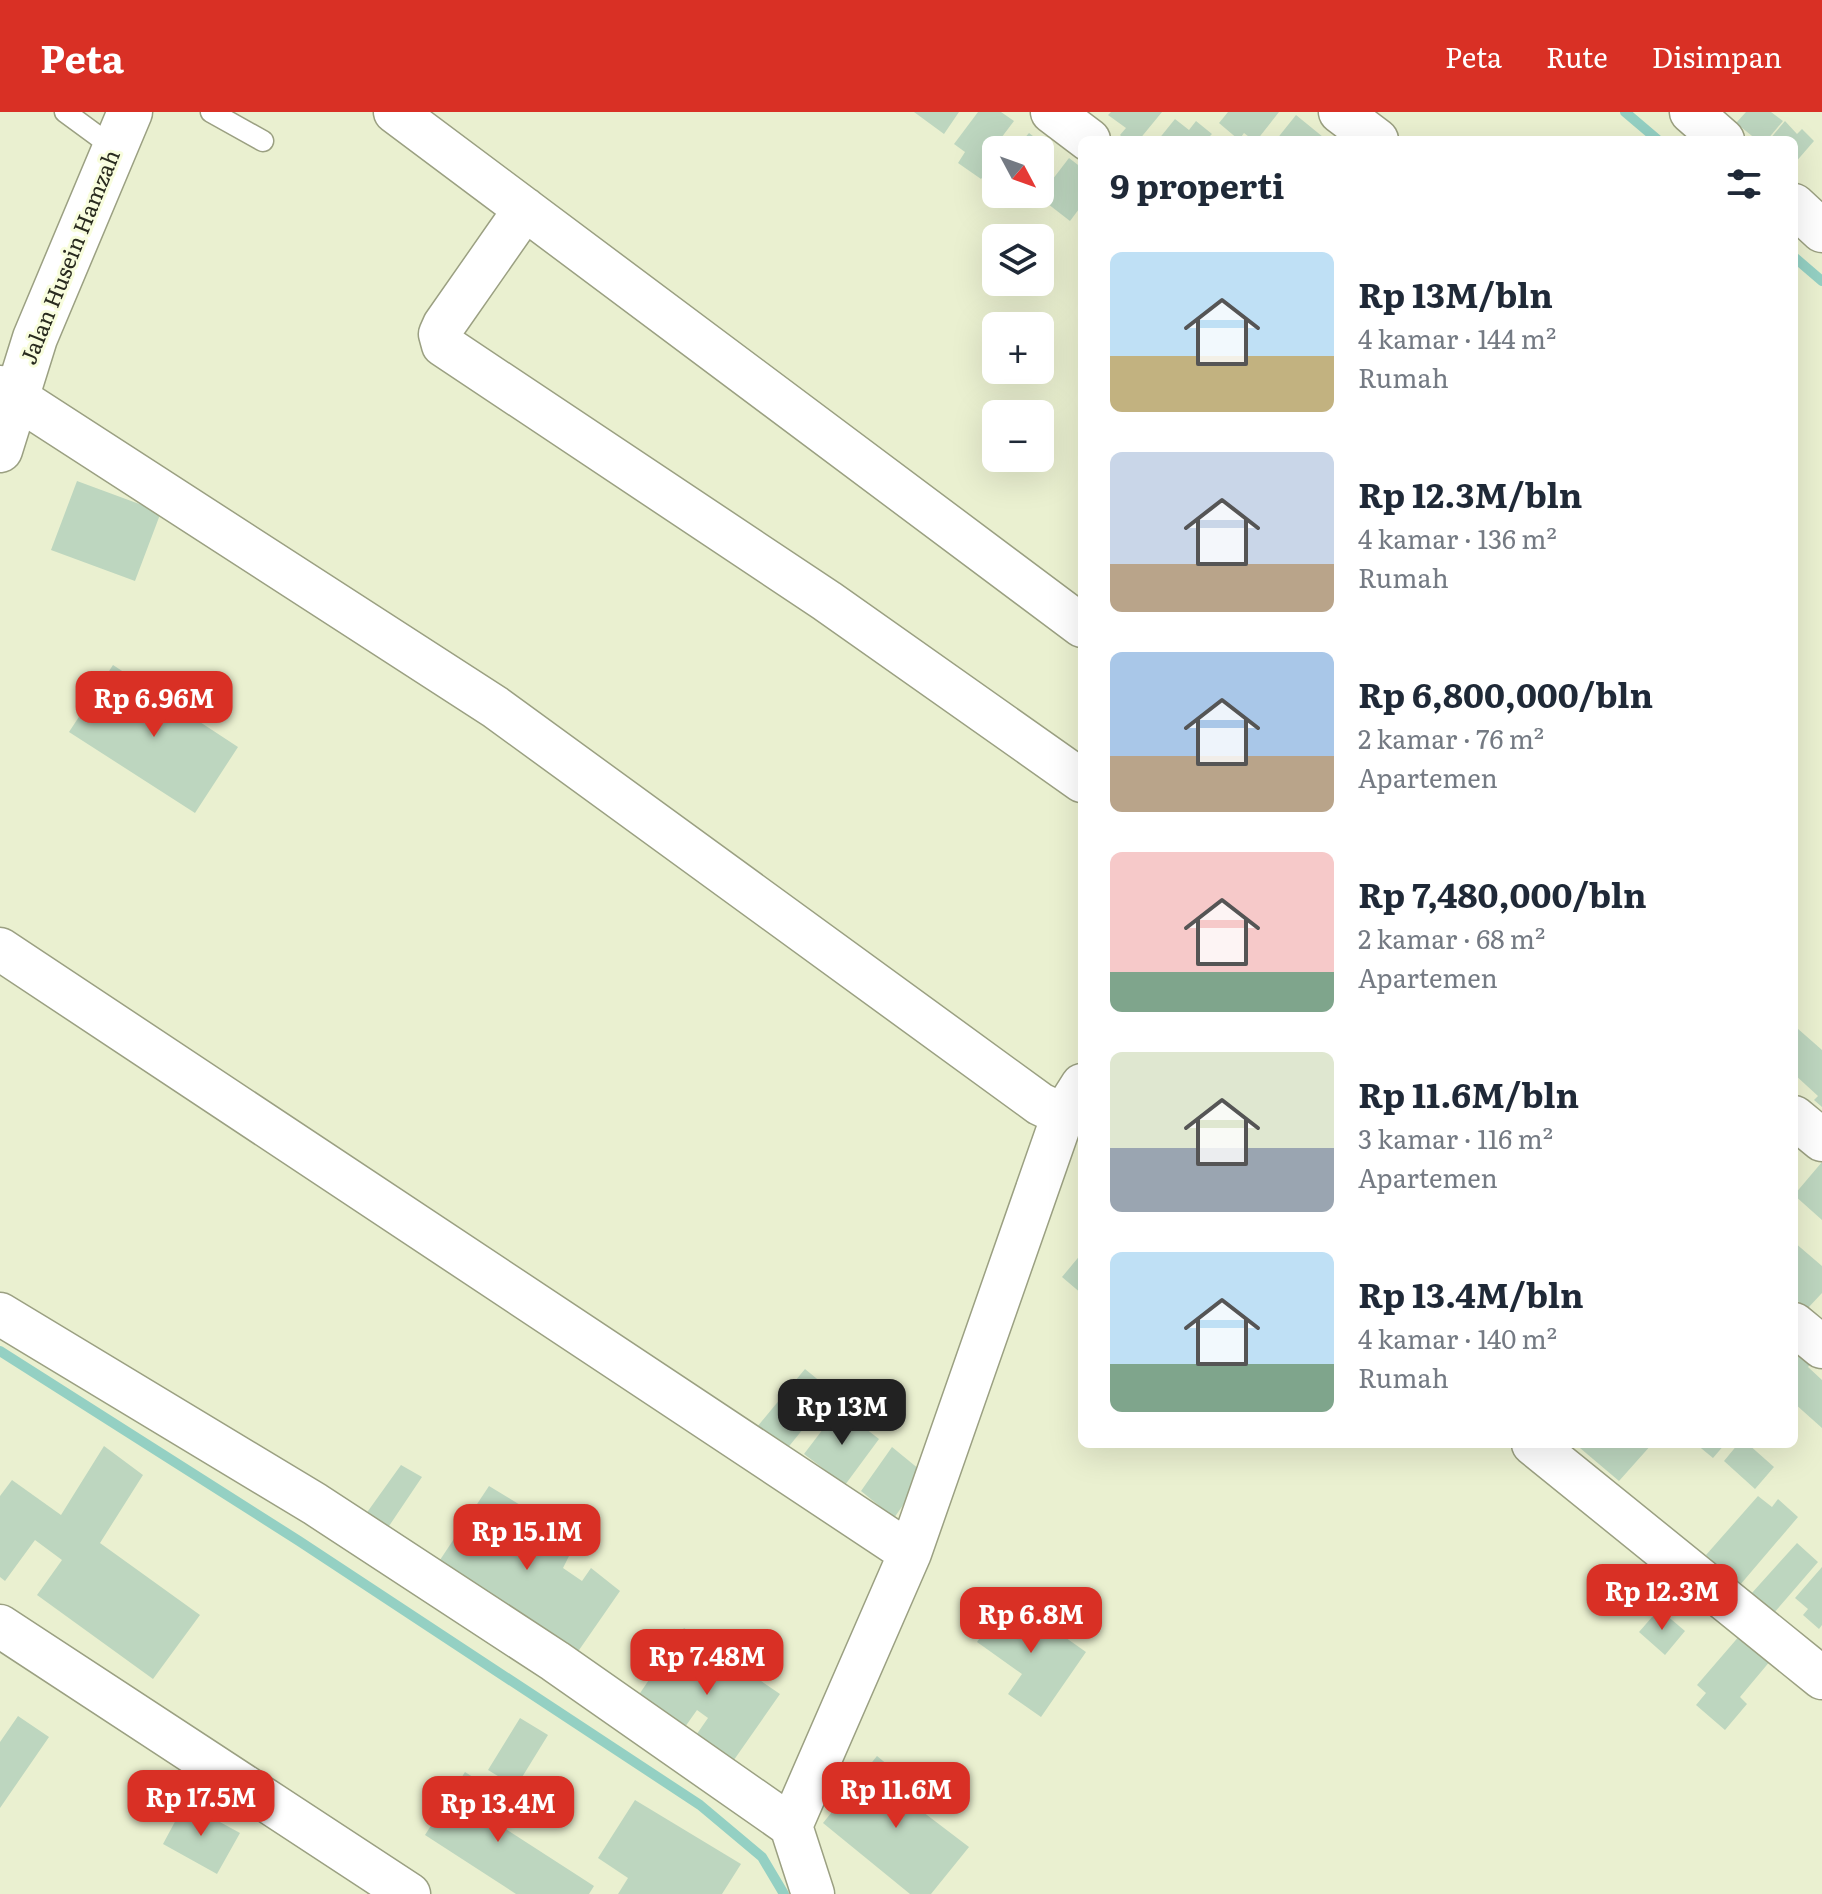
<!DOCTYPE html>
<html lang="id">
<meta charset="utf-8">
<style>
:root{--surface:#fff;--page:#f2f2f3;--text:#1f2937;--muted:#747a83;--accent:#d93025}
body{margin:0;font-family:Literata,serif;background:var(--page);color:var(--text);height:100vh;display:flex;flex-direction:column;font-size:30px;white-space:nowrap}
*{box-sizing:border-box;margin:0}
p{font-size:26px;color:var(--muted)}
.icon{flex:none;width:44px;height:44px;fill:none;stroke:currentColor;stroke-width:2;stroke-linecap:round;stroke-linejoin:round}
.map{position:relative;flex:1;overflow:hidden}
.details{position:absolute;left:1078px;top:24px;width:720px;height:1312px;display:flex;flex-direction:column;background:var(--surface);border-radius:12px;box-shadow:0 8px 32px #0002}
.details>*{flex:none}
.needle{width:52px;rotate:131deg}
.tools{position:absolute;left:982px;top:24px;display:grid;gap:16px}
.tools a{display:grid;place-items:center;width:72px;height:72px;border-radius:12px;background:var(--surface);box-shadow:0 8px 32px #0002;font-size:40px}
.price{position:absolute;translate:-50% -68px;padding:0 18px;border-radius:16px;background:var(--accent);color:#fff;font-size:26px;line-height:52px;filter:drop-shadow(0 2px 4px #0008)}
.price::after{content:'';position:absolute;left:50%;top:48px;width:24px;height:18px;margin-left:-12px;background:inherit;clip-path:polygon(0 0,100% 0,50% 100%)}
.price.current{background:#222;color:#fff}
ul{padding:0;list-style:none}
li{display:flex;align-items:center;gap:24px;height:200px;padding:0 32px}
li span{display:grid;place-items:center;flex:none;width:224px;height:160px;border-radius:12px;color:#555}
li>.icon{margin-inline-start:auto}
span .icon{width:96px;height:96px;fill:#fffc;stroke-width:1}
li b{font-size:34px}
h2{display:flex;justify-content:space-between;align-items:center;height:96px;padding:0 32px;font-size:34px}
header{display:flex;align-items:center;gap:48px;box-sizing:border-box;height:112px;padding:0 40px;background:var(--accent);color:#fff}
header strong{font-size:38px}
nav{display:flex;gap:44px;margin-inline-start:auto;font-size:28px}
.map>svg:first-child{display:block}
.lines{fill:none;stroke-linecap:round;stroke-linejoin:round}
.stream{stroke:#94d0c3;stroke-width:10}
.building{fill:#bdd6bf}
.lane-casing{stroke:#9ba082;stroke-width:23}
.street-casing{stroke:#9ba082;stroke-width:45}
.secondary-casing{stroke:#9ba082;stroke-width:47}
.lane{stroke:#fff;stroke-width:20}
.street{stroke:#fff;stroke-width:42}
.secondary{stroke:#fff;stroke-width:44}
.labels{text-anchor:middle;stroke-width:6;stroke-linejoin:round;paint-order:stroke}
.street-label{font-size:22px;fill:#292b1f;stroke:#f8fddd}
</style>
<header>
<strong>Peta</strong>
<nav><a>Peta</a><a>Rute</a><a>Disimpan</a></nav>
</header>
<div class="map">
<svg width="1822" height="1782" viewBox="0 0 1822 1782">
<rect width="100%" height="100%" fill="#eaf0d0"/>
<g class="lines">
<path class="stream" d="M1625,0L1658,28
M1794,145L1822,169
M0,1239L299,1429L700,1693L762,1745L784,1782"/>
</g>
<path class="building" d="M914,0H959L944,22Z
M978,0H1001L1014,9L992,38L996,41V49L981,67L958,51L965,40L954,32Z
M1111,0H1162L1139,28H1125L1120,23L1126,16L1108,3Z
M1228,0H1279L1257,28H1253L1244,21L1239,28L1219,11Z
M1746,0H1771L1783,9L1767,28H1757L1736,11Z
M1296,3L1323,25L1321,28H1276Z
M1175,7L1189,18L1196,9L1212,22L1206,28H1158Z
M1785,9L1797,22L1802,17L1814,29L1794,52V28H1769Z
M1029,21L1042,31L1040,38H1014Z
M1040,39L1053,50L1040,65Z
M1069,46L1082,56V93L1070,109L1039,85Z
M77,369L161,400L135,469L51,438Z
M113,553L238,635L195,701L69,620Z
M1797,916L1822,938V995L1814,988L1818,984L1794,962V919Z
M1822,1050V1108L1794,1083Z
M1794,1130L1822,1154V1181L1807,1197L1794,1186Z
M1082,1141V1182L1062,1165Z
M1794,1235L1812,1250L1808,1255L1822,1268V1316L1794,1291Z
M805,1257L833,1280L786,1338L757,1315Z
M839,1296L879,1327L845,1373L804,1342Z
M1584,1332H1652L1619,1369L1580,1336Z
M1696,1332H1725L1713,1346Z
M1738,1332H1748L1774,1355L1755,1377L1724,1349Z
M104,1334L143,1363L100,1431L200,1503L153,1567L37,1483L62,1448L35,1428L5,1469L0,1465V1384L12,1368L61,1403Z
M892,1335L925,1362L894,1406L861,1379Z
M401,1353L422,1365L385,1420L363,1406Z
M489,1374L525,1396L520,1406L570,1442L563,1456L582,1469L591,1456L620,1479L577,1541L438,1451Z
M1758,1384L1772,1395L1778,1387L1798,1405L1740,1473L1706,1443Z
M1797,1431L1818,1450L1773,1502L1751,1482Z
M1822,1455V1513L1819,1517L1803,1503L1808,1497L1795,1486Z
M1008,1485L1086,1540L1041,1605L1008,1582L1022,1562L977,1530Z
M1659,1497L1685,1519L1665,1543L1639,1520Z
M684,1516L780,1582L729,1655L692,1629L708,1606L697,1598L680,1622L634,1590Z
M1741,1522L1771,1548L1740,1585L1747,1592L1725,1618L1696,1593L1706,1581L1697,1573Z
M18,1604L49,1625L0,1696V1630Z
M520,1606L548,1623L516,1675L488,1658Z
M877,1644L932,1689L923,1700L969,1735L931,1782H910L823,1711Z
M465,1660L512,1690L498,1712L594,1774L589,1782H516L425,1723Z
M635,1688L741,1752L722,1782H618L628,1766L598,1746Z
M185,1691L240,1721L217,1762L163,1732Z"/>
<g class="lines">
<defs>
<path id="lane" d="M65,0L114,36
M211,0L263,29"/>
<path id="street" d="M395,0L1082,514
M1052,0L1089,28
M1340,0L1377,28
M1691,0L1723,28
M1794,93L1822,119
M525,97L444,213L440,222L443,233L827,489L1082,669
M0,275L495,595L1040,992L1063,1003L1082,973
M0,837L910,1441L1063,1003
M1794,1005L1822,1028
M0,1202L315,1392L555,1549L791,1714L813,1782
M1794,1212L1822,1235
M1533,1332L1822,1566
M0,1514L409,1782
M791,1714L910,1441"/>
<path id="secondary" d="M0,338L35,226L130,0"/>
</defs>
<use href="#lane" class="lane-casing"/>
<use href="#street" class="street-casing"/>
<use href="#secondary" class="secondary-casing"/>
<use href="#lane" class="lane"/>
<use href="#street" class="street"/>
<use href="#secondary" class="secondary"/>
</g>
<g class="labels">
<g class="street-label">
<text transform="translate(70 145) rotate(-68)" y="8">Jalan Husein Hamzah</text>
</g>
</g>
</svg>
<div class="tools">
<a><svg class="needle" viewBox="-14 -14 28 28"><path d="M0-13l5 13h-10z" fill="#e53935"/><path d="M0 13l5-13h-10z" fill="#747a83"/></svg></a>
<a><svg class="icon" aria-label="layers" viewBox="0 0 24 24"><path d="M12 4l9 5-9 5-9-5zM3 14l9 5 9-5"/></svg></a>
<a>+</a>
<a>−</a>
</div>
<b class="price" style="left:154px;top:627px">Rp 6.96M</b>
<b class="price current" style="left:842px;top:1335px">Rp 13M</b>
<b class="price" style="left:527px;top:1460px">Rp 15.1M</b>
<b class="price" style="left:1662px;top:1520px">Rp 12.3M</b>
<b class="price" style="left:1031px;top:1543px">Rp 6.8M</b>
<b class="price" style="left:707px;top:1585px">Rp 7.48M</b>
<b class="price" style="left:896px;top:1718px">Rp 11.6M</b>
<b class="price" style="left:201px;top:1726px">Rp 17.5M</b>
<b class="price" style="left:498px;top:1732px">Rp 13.4M</b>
<section class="details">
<h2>9 properti<svg class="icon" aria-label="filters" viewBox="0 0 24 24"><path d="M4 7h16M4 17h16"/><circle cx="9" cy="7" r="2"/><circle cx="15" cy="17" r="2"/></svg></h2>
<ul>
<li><span style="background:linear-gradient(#bfe0f5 65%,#c2b280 0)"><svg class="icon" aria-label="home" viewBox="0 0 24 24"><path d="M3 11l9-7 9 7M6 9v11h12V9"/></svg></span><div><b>Rp 13M/bln</b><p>4 kamar · 144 m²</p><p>Rumah</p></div></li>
<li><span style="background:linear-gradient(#c9d6e8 70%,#b9a48a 0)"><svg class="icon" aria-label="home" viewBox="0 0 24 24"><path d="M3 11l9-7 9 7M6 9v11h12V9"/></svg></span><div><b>Rp 12.3M/bln</b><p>4 kamar · 136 m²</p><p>Rumah</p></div></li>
<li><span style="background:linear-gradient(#a9c7e8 65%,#b9a48a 0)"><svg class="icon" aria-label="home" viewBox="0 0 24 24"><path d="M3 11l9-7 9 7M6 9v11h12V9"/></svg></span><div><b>Rp 6,800,000/bln</b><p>2 kamar · 76 m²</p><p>Apartemen</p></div></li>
<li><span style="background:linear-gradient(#f6c9c9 75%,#7fa58c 0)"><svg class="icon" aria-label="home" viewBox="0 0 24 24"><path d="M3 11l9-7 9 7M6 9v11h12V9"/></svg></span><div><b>Rp 7,480,000/bln</b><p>2 kamar · 68 m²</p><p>Apartemen</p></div></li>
<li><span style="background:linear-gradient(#dfe7d0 60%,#9aa5b1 0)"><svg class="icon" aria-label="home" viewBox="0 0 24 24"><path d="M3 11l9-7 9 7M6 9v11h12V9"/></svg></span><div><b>Rp 11.6M/bln</b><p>3 kamar · 116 m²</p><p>Apartemen</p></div></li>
<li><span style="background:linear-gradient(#bfe0f5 70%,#7fa58c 0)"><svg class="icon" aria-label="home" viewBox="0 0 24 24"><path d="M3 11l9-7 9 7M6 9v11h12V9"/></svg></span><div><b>Rp 13.4M/bln</b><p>4 kamar · 140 m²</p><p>Rumah</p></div></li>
</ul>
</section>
</div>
